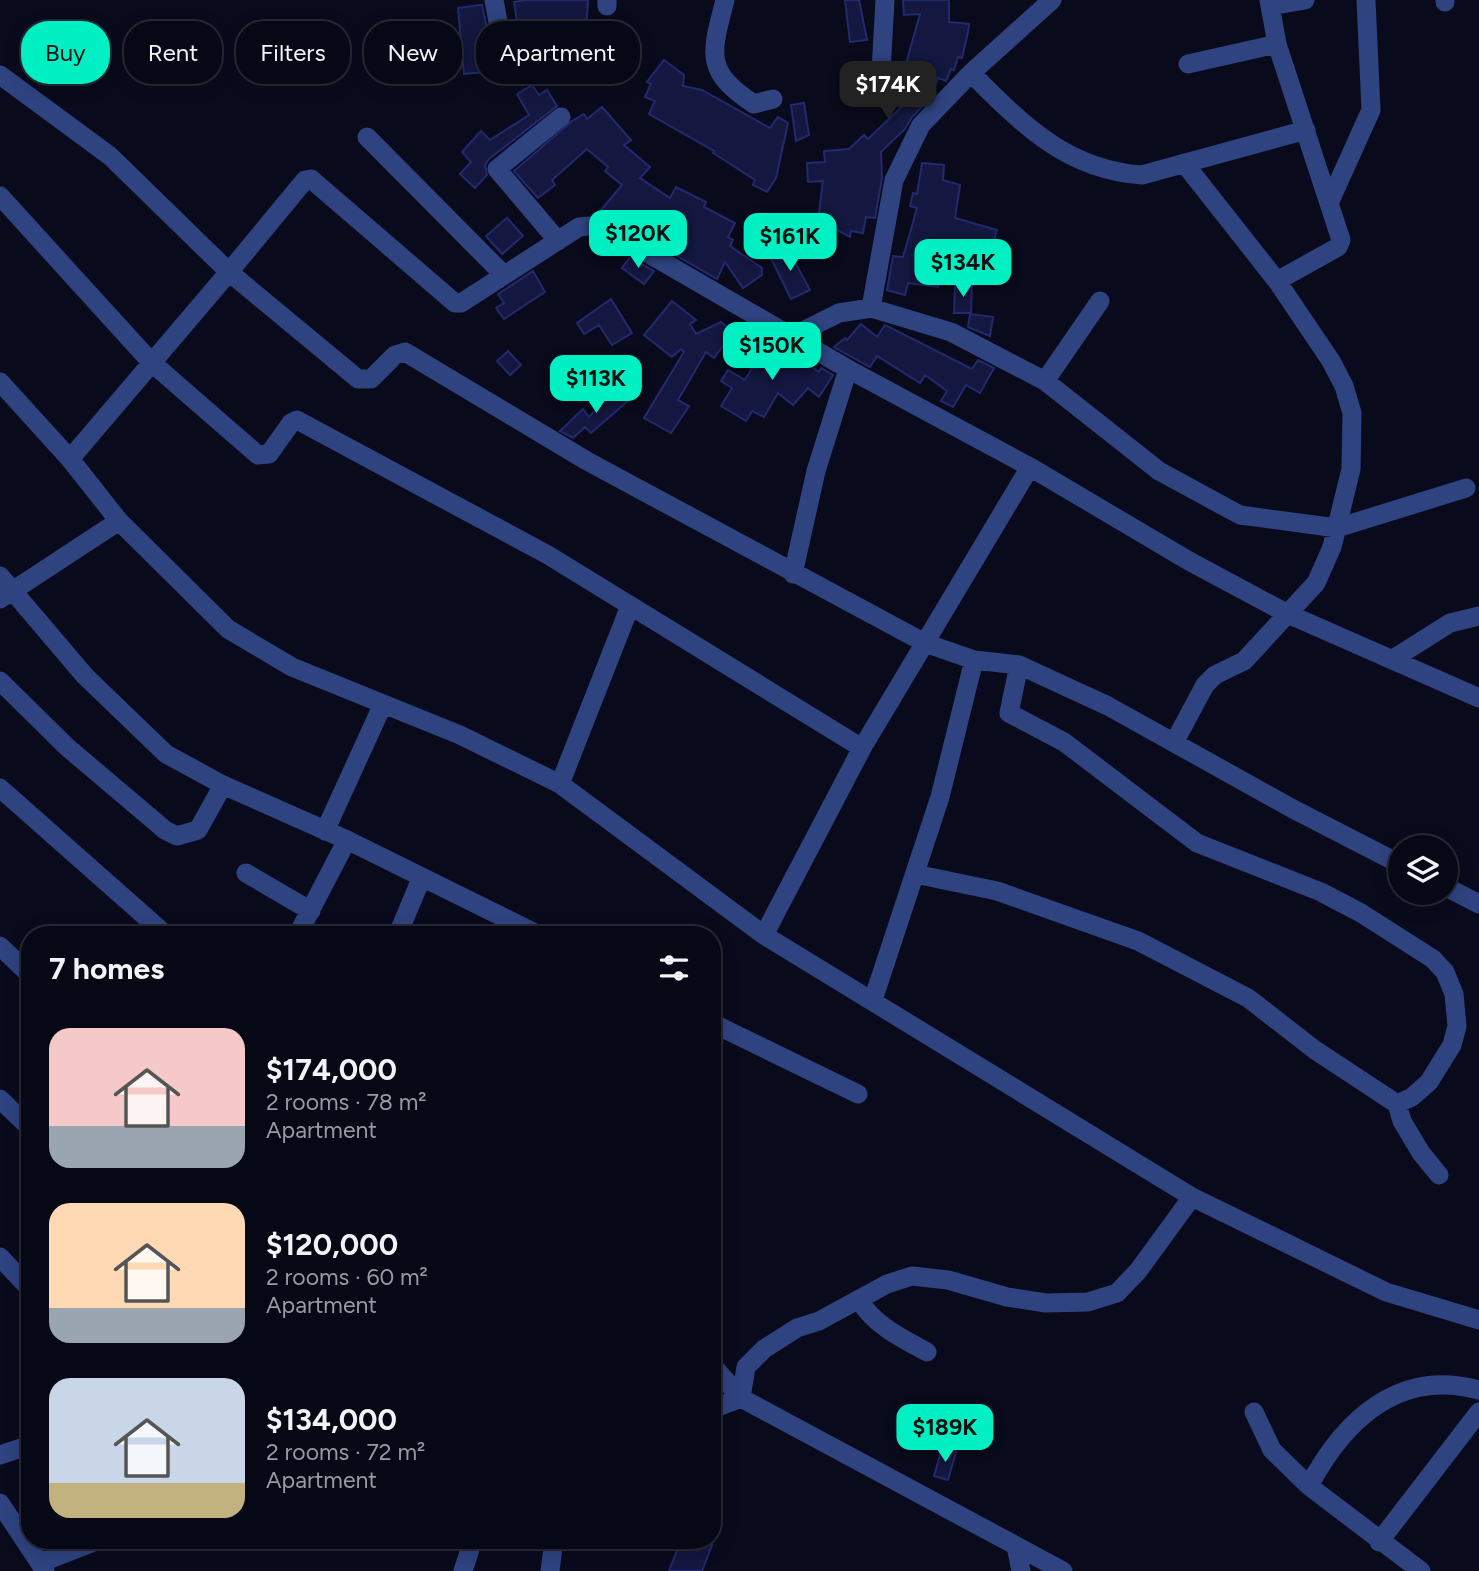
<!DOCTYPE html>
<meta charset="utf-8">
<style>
:root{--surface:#070816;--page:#10111f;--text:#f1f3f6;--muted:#989aa1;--line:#282935;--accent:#00f0c4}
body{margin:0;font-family:Figtree,sans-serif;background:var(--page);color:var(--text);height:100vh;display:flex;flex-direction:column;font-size:26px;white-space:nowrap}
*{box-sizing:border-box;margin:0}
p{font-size:23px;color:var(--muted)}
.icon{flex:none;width:38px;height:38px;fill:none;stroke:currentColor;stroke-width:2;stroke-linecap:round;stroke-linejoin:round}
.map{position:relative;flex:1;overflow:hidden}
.sheet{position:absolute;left:21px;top:926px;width:700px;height:623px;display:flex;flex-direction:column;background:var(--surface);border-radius:28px;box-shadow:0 4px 18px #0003,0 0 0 2px var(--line)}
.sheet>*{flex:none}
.hud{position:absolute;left:21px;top:21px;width:700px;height:63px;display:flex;gap:14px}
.fabs{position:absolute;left:1388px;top:835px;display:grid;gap:14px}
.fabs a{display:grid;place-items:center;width:70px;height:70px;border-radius:50%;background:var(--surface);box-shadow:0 4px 18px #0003,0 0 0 2px var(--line);font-size:35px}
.price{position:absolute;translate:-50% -60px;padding:0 16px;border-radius:14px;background:var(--accent);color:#111;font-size:23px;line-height:46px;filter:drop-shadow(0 2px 4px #0008)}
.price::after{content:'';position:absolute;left:50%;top:42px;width:21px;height:16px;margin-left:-10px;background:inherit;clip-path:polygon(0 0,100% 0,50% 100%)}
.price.on{background:#222;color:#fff}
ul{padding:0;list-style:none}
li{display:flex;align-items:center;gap:21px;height:175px;padding:0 28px}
li span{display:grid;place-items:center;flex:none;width:196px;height:140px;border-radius:21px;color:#555}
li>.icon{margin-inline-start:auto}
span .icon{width:84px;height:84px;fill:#fffc;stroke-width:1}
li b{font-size:30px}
h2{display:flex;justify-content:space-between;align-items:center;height:84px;padding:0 28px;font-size:30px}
.chip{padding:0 24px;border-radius:28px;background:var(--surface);box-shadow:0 4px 18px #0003,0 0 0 2px var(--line);font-size:24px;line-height:63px}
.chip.on{background:var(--accent);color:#111}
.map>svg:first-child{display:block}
.building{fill:#14173f;stroke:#23296e;stroke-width:2}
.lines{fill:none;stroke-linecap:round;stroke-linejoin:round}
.minor{stroke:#2f4381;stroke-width:19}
</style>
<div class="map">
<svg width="1479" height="1571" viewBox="0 0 1479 1571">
<rect width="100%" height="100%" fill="#090b1d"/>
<path class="building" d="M525,0H588L585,47L561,44L562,50L522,54L514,2Z
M845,0H859L867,40L850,42Z
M903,0H949V22L969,24L968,32L962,58L958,57L954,70L951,69L946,81L938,78L931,97L912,117L905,129L881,152L882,178L875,218L866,217L863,233L851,231L850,237L818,220L823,181L808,182L807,163L825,162L824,151L849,149L864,135L868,139L913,96L905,93L910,81L902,78L920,14L904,15Z
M479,5H482L496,71L464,74L458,8Z
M526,57L527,70L498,74L496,61Z
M664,60L684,75L683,86L702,90L770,128L778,117L788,123L776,178L767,192L753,185L755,180L713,153L714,151L649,114L655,101L645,97L651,84L647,82Z
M532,85L539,95L547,90L557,106L489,159L485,165L487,175L475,188L460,174L471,162L462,152L481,131L490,140L529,115L517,94Z
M804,103L809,135L796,141L791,105Z
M602,107L631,140L624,145L650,167L640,178L670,198L676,187L706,202L704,207L735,223L728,237L733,240L730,246L762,268V275L743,288L725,262L717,279L608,216L601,210L622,185L605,171L608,167L587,149L552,180L555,185L538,198L514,171L572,121L584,114L587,119Z
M922,163L944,165L943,180L960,185L955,218L997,230L989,257L943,247L938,287L908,283L905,295L887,290L893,256L903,257L912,226L917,208L910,206L913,193L917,194Z
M507,218L523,236L502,254L486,236Z
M786,245L810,290L791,299L770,256Z
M630,257L654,271L644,284L622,268Z
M533,271L545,292L504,319L496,308L504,303L498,294Z
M955,285L972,286L971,313H954Z
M611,299L632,333L612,345L599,325L584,334L577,323Z
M672,301L696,320L690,324L696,334L721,322L733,332L714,358L706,352L678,400L689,406L671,433L644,418L684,352L681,349L672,357L644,335Z
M970,314L993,317L990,336L968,327Z
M861,324L877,337L885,325L972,369L978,360L994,368L980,393L966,385L953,407L941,401L947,391L925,375L920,383L877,356L870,367L834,347L845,338L847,340Z
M769,338L819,372L821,368L833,375L819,397L808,388L793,405L778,393L764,417L752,411L746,421L721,406L732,388L721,381L728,370L745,380L761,353L758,351Z
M508,351L521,365L510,375L497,361Z
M617,388L629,400L591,433L585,427L573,438L560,431L583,409L589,417Z
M942,1448L956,1452L948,1480L934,1476Z
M681,1540H699L712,1545L702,1571H669Z"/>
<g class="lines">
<path class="minor" d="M494,0L503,49
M725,0C711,54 704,71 754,104L773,99
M1269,0L1277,44L1341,240L1338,247L1277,281
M1445,2V0
M607,6V0
M1270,6L1305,0
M1188,64L1277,44
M881,71L885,0
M971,73C1021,123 1066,170 1142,175L1306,130
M0,75L110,156L229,272L70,459
M367,137L504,275
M0,196L151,362L258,455L269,454L291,423L297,420L548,555L862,748
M1330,201L1371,110L1366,0
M558,241L497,169L561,117
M871,308L894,180L921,125L971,73L1052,0
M793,336L839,313L871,308L951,332L1045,381L1159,471L1240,515L1337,528L1466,488
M1045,381L1100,301
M0,382L70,459L119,521L228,629L292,667L460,735L560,784L764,935L1192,1197L1386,1292L1479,1320
M793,574L816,471L848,369
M0,576L85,676L166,754L223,785L347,840L537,934
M0,599L119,521
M1393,659L1450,623L1479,616
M1019,665L1009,713L1064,742L1197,843L1321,892L1361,913L1433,959L1445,972L1454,994L1457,1026L1452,1045L1429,1082L1412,1097L1397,1104
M0,681L67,747L165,830L177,836L198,830L223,785
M1175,741L1205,685L1215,675L1244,661L1316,583L1332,547L1351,469L1352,413L1344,386L1331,361L1277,281L1184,163
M560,784L630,606
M0,788L165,934
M325,831L383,704
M1400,864L1293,809L1108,706L1019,665L974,660L925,643L587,461L405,352L395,355L371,379H358L229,272L305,180L311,179L455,303H461L579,227L599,225L848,369L1030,467L1189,561L1288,614L1479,698
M246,873L311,911
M915,874L997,891L1138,941L1248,998L1315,1050L1397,1104L1402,1121L1421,1153L1439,1175
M1446,887L1479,904
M298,934L347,840
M398,934L421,879
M764,935L862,748L1030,467
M0,946L30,975
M873,1000L940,797L974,660
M712,1023L858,1094
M0,1099L30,1128
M0,1257L30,1289
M860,1301C874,1325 903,1339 927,1352
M712,1365L741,1398L712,1409
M1254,1412L1272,1450L1309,1486L1421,1571
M0,1455L30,1445
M1309,1486C1344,1420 1399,1368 1479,1390
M0,1503L45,1571
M1379,1542L1479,1412
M1016,1546L1021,1571
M40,1563L99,1540
M463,1571L473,1540
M550,1571L554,1540
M1063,1571L741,1398L746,1367L764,1349L797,1328L819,1321L887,1284L912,1276L948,1280L1007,1297L1046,1303L1088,1302L1117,1293L1138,1271L1192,1197"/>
</g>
</svg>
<div class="fabs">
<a><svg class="icon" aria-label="layers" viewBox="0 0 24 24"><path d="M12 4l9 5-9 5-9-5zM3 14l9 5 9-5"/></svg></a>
</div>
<b class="price on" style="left:888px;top:121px">$174K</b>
<b class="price" style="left:638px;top:270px">$120K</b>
<b class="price" style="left:790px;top:273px">$161K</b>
<b class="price" style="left:963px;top:299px">$134K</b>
<b class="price" style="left:772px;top:382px">$150K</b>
<b class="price" style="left:596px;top:415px">$113K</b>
<b class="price" style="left:945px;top:1464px">$189K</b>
<div class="hud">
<a class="chip on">Buy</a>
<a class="chip">Rent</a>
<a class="chip">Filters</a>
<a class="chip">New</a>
<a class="chip">Apartment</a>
</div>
<section class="sheet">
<h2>7 homes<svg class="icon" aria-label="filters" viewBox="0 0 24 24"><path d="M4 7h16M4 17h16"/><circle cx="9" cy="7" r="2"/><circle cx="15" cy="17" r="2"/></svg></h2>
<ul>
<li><span style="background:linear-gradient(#f6c9c9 70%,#9aa5b1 0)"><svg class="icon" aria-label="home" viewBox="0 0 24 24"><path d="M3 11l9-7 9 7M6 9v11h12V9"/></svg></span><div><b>$174,000</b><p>2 rooms · 78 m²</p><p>Apartment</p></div></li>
<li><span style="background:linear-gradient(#ffd9b3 75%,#9aa5b1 0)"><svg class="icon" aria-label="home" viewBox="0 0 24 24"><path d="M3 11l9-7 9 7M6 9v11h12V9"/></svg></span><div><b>$120,000</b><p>2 rooms · 60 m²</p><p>Apartment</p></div></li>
<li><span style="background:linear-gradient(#c9d6e8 75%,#c2b280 0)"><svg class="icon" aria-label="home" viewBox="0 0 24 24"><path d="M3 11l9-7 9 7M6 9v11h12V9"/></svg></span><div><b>$134,000</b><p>2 rooms · 72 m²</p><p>Apartment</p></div></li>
</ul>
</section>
</div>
